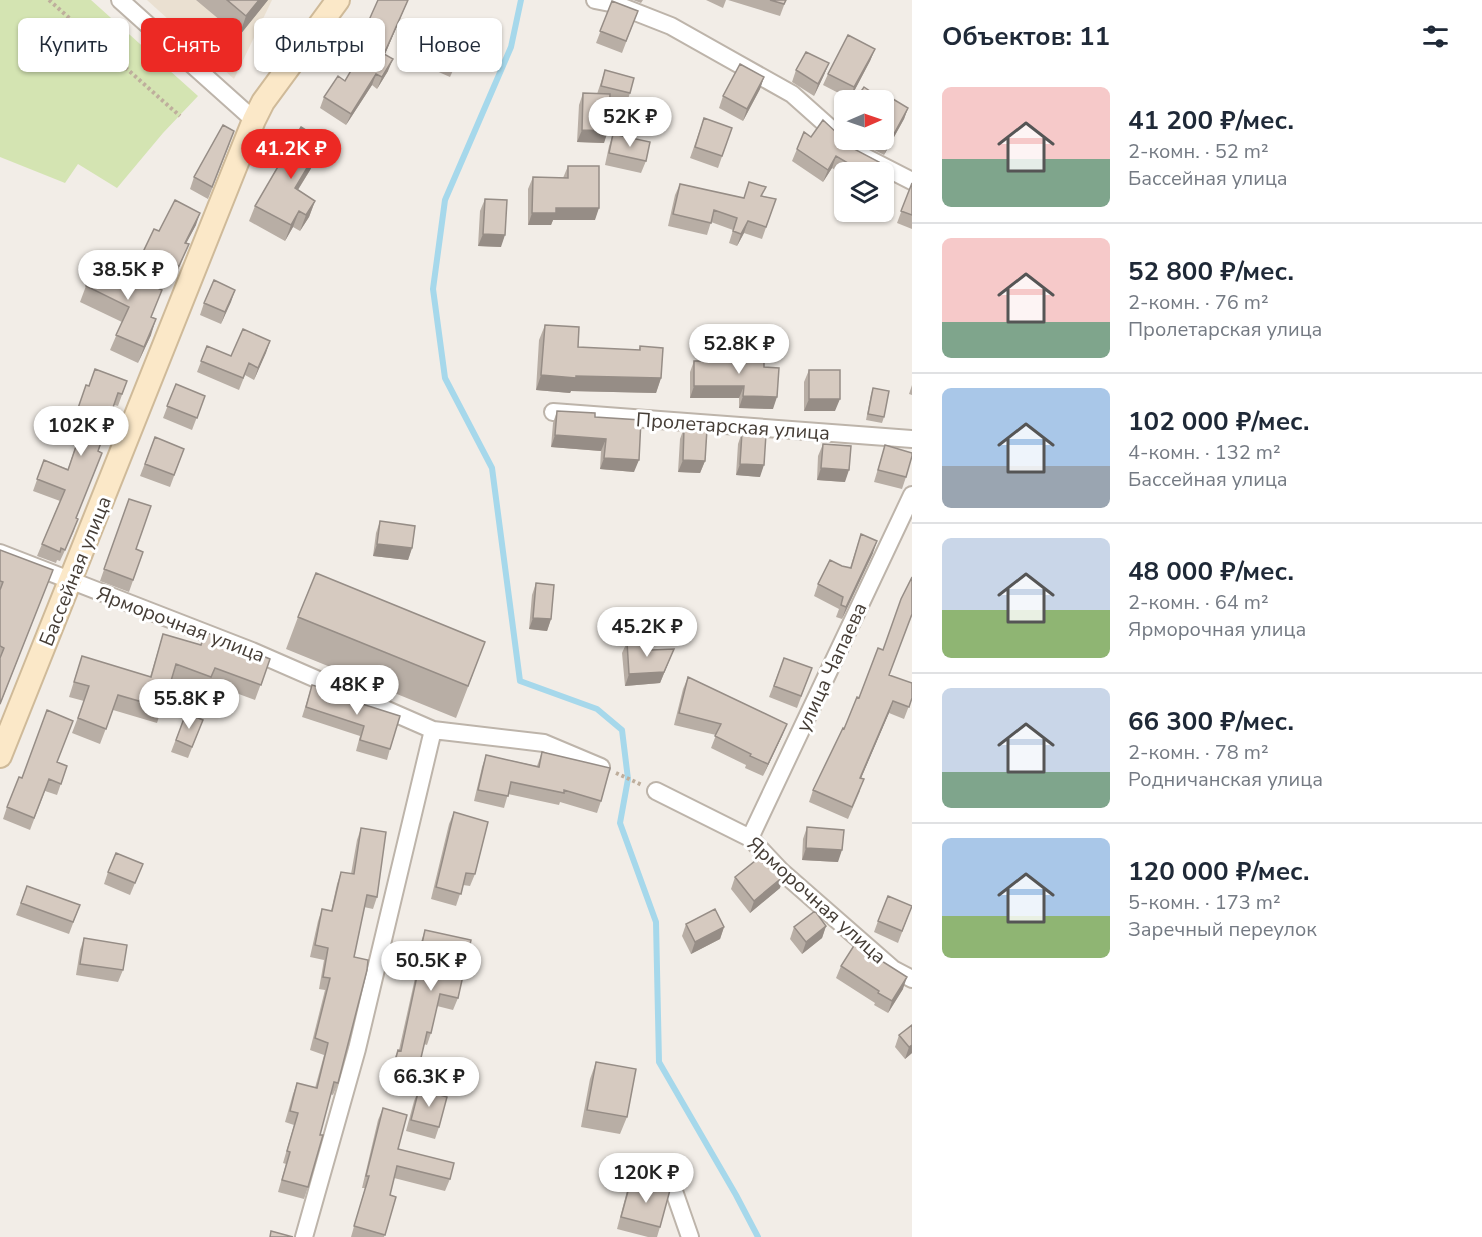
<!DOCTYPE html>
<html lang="ru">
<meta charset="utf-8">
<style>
:root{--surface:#fff;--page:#f6f6f7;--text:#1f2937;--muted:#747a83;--line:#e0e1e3;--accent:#ec2924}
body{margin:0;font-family:"Nunito Sans",sans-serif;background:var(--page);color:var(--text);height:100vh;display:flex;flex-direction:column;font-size:22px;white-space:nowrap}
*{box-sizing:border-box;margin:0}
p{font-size:20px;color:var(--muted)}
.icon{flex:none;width:33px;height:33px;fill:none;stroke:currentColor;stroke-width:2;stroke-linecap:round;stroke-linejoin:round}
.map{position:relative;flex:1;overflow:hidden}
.side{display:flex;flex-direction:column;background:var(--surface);width:570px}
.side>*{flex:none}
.top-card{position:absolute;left:18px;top:18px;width:570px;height:54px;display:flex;gap:12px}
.needle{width:39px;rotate:88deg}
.fabs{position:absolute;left:834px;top:90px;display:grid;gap:12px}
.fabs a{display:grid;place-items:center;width:60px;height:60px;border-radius:9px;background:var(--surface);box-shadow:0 2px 4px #0004;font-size:30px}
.price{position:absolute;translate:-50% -51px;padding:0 14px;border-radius:21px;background:#fff;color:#222;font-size:20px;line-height:39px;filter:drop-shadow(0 2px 3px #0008)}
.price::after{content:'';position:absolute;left:50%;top:36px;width:18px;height:14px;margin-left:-9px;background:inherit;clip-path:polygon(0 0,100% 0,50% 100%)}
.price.current{background:var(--accent);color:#fff}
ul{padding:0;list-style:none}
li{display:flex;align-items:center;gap:18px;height:150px;padding:0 30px}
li+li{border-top:2px solid var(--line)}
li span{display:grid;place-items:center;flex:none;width:168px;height:120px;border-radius:9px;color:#555}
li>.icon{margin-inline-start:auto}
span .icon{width:72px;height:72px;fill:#fffc;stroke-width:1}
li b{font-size:26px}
h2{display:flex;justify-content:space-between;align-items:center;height:72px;padding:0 30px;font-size:26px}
.pill{padding:0 21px;border-radius:9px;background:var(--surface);box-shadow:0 2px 4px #0004;font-size:21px;line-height:54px}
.pill.current{background:var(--accent);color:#fff}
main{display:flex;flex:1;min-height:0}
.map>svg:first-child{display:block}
.education{fill:#eae0d1}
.green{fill:#d4e4b2}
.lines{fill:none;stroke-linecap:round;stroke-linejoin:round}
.stream{stroke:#a6d8eb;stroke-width:6}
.street-casing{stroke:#bdb4aa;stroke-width:20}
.secondary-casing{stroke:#cfba99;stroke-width:26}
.path{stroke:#beae9c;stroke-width:4;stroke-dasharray:3 3;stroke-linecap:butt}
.street{stroke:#fff;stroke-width:16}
.secondary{stroke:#fbe8c8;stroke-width:22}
.wall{fill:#b8aea5}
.shaded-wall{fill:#968d86}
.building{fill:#d6cac0;stroke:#968d86;stroke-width:1.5}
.labels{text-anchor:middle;stroke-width:6;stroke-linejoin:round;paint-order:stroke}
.street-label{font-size:20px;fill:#453d36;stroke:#fff}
</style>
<main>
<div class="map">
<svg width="912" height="1237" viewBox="0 0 912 1237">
<rect width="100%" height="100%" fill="#f2ede7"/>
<path class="education" d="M147,0H272L234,79Z"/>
<path class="green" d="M0,0H91L198,96L163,133L117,188L78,164L65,183L0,157Z"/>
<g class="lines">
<path class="stream" d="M521,0L511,47L445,200L433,289L445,378L492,468L520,681L597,709L622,730L628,779L620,823L656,922L659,1062L736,1195L758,1237"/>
<defs>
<path id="street" d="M120,0L254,120
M595,0L615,4L671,26L726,57L792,94L838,135
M859,154L912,181
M553,412L912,439
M0,553L252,651L433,730L544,743L601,767
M656,791L750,838L781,871L893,969L912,979
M750,838L912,495
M667,1171L690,1237
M304,1237L357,1049L433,730"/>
<path id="secondary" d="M0,756L254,120L263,102L338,0"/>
</defs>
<use href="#street" class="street-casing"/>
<use href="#secondary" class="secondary-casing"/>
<path class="path" d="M49,0L180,116
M616,773L642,785"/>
<use href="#street" class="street"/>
<use href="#secondary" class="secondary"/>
</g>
<path class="wall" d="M196,0H268L239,36Z
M378,0H408L385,54L388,71L377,89L372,85L346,125L320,108L324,97L345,81L372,35L364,32Z
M633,0H643L641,3Z
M706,0H726L723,8Z
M728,0H786L780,16Z
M612,1L638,11L622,53L596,43Z
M464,45L450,77L425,66L429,54Z
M875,49L870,61L850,99L823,85L828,74Z
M829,63L824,75L814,96L792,82L796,70Z
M605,70L630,93L626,105L610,101L604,143L577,142L579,105L583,93L597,94Z
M764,77L760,89L743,121L719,108L723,96Z
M908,108L904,119L884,155L863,144L858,140H884Z
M844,117V127L842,125Z
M704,118L732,128L718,168L690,158Z
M613,134L646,161L641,173L605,165L609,146Z
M811,137L854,149L879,162L875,172H844V176L832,168L823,182L792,161L797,149Z
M323,141L318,157L298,190L315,201L309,217L300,231L293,227L285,241L249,221L255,206Z
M230,143L208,199L190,189L194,177Z
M568,166L595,220H553L551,225H528V189L533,177L563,178Z
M912,183V229L897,223Z
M680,184L744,198L763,196L776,199L762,239L744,233L737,246L729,243L733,230L711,222L707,235L668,226L675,195Z
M485,199L501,247L478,246L480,211Z
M196,225L186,243L189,244L175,277L140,262L144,250L159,231Z
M86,286L151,317V335L138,363L110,350L122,322L80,302Z
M235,290L221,324L200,315L204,303Z
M545,325L578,347L639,350L640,346L661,378L656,393L571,391L570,393L536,390L539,340Z
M270,341L254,380L245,375L239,390L197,372L207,346L231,356Z
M745,353L764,367L773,409L739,408V398H690V372L694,361H742Z
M809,370L835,411H804V382Z
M127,381L118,406L114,405L76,518L74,531L60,561L57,560L56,563L37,556L60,501L33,491L44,460L68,469L81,429L72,426L86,385L89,386Z
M176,384L205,396L192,430L163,418Z
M912,385V395L909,394Z
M873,388L884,417L882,423L866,420L871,394Z
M557,411L595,417L634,472L600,469L601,451L551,447L553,423Z
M684,428L705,461L700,473L678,472L680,439Z
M742,432L760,477L736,475L738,444Z
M155,437L184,449L170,487L140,476Z
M823,444L845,482L817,480L818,456Z
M885,445L906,477L902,489L874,482Z
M129,499L136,549L143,552L129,592L100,581Z
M380,521L412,548L408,560L373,556L376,533Z
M861,534L873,553L842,619L836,617L839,609L814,596L818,584L842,566L850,568Z
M0,550L53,570L0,705Z
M536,583L551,619L547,631L529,629L532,595Z
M298,617L473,674L456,718L286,649Z
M163,634L201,645L270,659L255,700L209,683L206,692L171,680L157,723L113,710L100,744L72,733L84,701L69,697L82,656L150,677Z
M627,642L651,650L674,649L660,683L625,686L622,653Z
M883,650L889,675L912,698L904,719L889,713L861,778L860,791L848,819L809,802L813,790Z
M784,658L812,668L797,708L769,697Z
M688,677L787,724L782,736L763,776L745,768L746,765L711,748L716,735L674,725L683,689Z
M312,685L329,692L390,749L387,760L356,751L360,736L302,717Z
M186,713L203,720L188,758L171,752Z
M542,752L601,801L597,813L560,802L559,805L508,794L504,808L474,801L482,767L486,755L537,766Z
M57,762L67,766L57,795L45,791L30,830L3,819L7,807L22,778Z
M454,812L475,874L470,886L463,885L456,906L431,899L449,824Z
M807,827L838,862L802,860L803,839Z
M361,828L377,897L373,909L364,907L354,957L338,1083L333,1095L330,1094L320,1135L308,1187L304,1199L278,1192L286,1164L283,1163L294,1125L285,1122L293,1094L297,1083L315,1088L324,1055L310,1050L325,990L319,989L324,960L310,957L318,921L322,909L331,911L337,884L341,872L351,874L357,840Z
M108,872L138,876L130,895L104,884Z
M735,877L780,888L750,913L731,889Z
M27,886L80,905L69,934L16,915Z
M912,906L898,943L874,932L878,921Z
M686,924L724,927L720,939L691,954L682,936Z
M826,926L822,938L802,954L790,939L794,927Z
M425,930L458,998L453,1010L437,1006L431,1033L427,1045L424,1044L417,1075L413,1087L389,1081L393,1062L398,1050H399L419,960H417L421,942Z
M84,938L123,970L118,982L76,975L80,950Z
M841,966L903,989L888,1013L874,1005L875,1003L836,978Z
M912,1025V1053L905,1059L895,1047L899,1035Z
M596,1062L627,1117L620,1134L581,1127L590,1079Z
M419,1089L439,1127L435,1139L406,1131L414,1101Z
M383,1108L398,1149L450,1179L445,1191L394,1178L390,1195L396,1197L384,1237H351L365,1188H362L378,1120Z
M631,1180L660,1227L657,1237H648L617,1229L627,1191Z"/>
<path class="shaded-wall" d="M259,0H268L239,36L246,16Z
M408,0L380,66L384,54Z
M468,33L464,45L450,77L455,65Z
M875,49L870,61L850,99L854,87Z
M393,59L388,71L377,89L382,77Z
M829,63L824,75L814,96L818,84Z
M376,74L372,85L346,125L351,114Z
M764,77L760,89L743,121L747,109Z
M908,108L904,119L884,155L889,143Z
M582,130L608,131L604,143L577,142Z
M323,141L318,157L289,204L295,188Z
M836,156L832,168L823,182L828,170Z
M315,201L309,217L300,231L306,215Z
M556,208H599L595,220H553L551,225H528L532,213Z
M299,211L293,227L285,241L291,225Z
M200,213L196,225L180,255L185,243Z
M748,221L744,233L737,246L741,234Z
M483,234L505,235L501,247L478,246Z
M235,290L231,302L221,324L225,312Z
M156,319L151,335L138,363L144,347Z
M270,341L266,353L254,380L258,368Z
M541,375L576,376L661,378L656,393L571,391L570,393L536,390Z
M694,386H744L739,398H690Z
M743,396L777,397L773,409L739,408Z
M809,399H840L835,411H804Z
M555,435L606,439L601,451L551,447Z
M604,458L639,460L634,472L600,469Z
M683,460L705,461L700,473L678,472Z
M740,464L764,465L760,477L736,475Z
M821,468L849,470L845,482L817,480Z
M877,541L873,553L842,619L846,607Z
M377,544L412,548L408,560L373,556Z
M533,618L551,619L547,631L529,629Z
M674,649L660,683L625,686L629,674Z
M893,701L889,713L856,790L860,778Z
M787,724L782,736L763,776L768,764Z
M806,848L842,850L838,862L802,860Z
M784,876L780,888L750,913L754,901Z
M826,926L822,938L802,954L806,942Z
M724,927L720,939L691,954L695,942Z
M907,977L903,989L888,1013L892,1001Z
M912,1045V1053L905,1059L909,1047Z"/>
<path class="building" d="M227,0H259L246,16Z
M378,0H408L384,54L393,59L382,77L376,74L351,114L324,97L338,76L345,81L378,24L369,20Z
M770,0H786L784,4Z
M612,1L638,11L626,41L600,31Z
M443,22L468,33L455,65L429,54Z
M848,35L875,49L854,87L828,74Z
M806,52L829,63L818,84L796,70Z
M740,64L764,77L747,109L723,96Z
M605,70L634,78L630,93L601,86Z
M864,87L883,100H855Z
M583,93L610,94L608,131L582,130Z
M888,96L908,108L889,143L881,140H884V101L885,102Z
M704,118L732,128L722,156L695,147Z
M823,120L854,149L879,162L873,172H863L836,156L828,170L797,149L804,132L811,137Z
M223,125L234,131L212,187L194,177Z
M301,127L323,141L295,188L315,201L306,215L299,211L291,225L255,206Z
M613,134L650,142L646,161L609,153Z
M568,166H599V208H556V213H532L533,177L568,178Z
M749,182L766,187L761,196L776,199L766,227L748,221L741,234L733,231L737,218L714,210L711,223L673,214L680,184L744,198Z
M912,183V215L901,211Z
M485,199L507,200L505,235L483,234Z
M175,200L200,213L185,243L189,244L179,266L144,250L154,229L159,231Z
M96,262L162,290L151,317L156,319L144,347L116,335L129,307L86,286Z
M214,280L235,290L225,312L204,303Z
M545,325L579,327L578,347L640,350V346L663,348L661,378L576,376V378L541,375Z
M243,329L270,341L258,368L249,363L243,378L201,361L207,346L231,356Z
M745,353L764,354V367L779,368L777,397L743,396L744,386H694V361H745Z
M95,369L127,381L122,394L118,393L98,451L102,453L76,518L78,519L65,550L61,548L60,552L42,544L65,490L37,479L44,460L68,470L86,417L76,414L86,385L89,386Z
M809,370H840V399H809Z
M176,384L205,396L197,418L167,406Z
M873,388L889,391L884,417L868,414Z
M557,411L595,413V417L641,420L639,460L604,458L606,439L555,435Z
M684,428L707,429L705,461L683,460Z
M742,432L766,434L764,465L740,464Z
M155,437L184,449L174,475L145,464Z
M823,444L851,446L849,470L821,468Z
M885,445L912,453V456L906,477L878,470Z
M129,499L151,506L136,549L143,552L133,580L104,569Z
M380,521L415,526L412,548L377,544Z
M861,534L877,541L846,607L841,605L843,597L818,584L830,560L842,566L851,568Z
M0,550L53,570L0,704V658L4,648L0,646V590L3,582L0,581Z
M316,573L485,642L468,686L298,617Z
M912,577V614L889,675L912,683V698L909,707L893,701L860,778L864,779L852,807L813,790L843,728L844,729L857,697L859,698L878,648L883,650L901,599Z
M536,583L554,585L551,619L533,618Z
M205,632L270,659L261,685L215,668L211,677L176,664L163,708L118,695L106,729L78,718L89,686L74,682L82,656L151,677L163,634L201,645Z
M650,640L651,650L674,649L664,672L629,674L627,642Z
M784,658L812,668L801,696L774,686Z
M688,677L787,724L768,764L750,756L751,754L715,736L721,724L679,713Z
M312,685L330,690L329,692L359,703L400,716L390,749L360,740L364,726L306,707Z
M47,710L73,721L57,762L67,766L61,784L49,779L34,818L7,807L19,777L22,778Z
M186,713L203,720L192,747L176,740Z
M542,752L610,768L601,801L564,790V793L511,782L508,796L478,790L486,755L539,767Z
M454,812L488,822L475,874L466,873L461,894L436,887Z
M807,827L844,830L842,850L806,848Z
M361,828L386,832L377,897L367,895L354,957L368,960L367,970L338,1083L334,1082L320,1135H323L308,1187L282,1180L290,1152L287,1151L298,1113L290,1111L297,1083L317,1088L328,1043L315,1038L330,978L323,977L328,948L315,945L322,909L332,911L341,872L354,874Z
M116,853L143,864L135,883L108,872Z
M765,853L784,876L754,901L735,877Z
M27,886L80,905L73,922L21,903Z
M888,896L912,906L902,931L878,921Z
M715,909L724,927L695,942L686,924Z
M815,911L826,926L806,942L794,927Z
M425,930L471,940L458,998L440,994L431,1033L427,1032L417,1075L393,1069L398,1050L401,1051L423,948H421Z
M84,938L127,945L123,970L80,964Z
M855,944L907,977L892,1001L878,993L879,991L841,966Z
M912,1025V1045L909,1047L899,1035Z
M596,1062L636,1069L627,1117L587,1110Z
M419,1089L447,1097L439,1127L411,1120Z
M383,1108L407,1115L398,1149L454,1163L450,1179L397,1166L390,1195L396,1197L385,1235L354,1226L369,1176H366Z
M631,1180L670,1190L660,1227L621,1217Z
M271,1231L293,1237H270Z"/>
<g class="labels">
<g class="street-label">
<text transform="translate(733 426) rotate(4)" y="7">Пролетарская улица</text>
<text transform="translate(75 571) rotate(-68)" y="7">Бассейная улица</text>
<text transform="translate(181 624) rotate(21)" y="7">Ярморочная улица</text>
<text transform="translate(831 667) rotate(-65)" y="7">улица Чапаева</text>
<text transform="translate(817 900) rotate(42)" y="7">Ярморочная улица</text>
</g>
</g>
</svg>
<div class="fabs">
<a><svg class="needle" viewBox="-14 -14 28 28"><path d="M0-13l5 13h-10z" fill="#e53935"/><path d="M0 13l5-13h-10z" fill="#747a83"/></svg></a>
<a><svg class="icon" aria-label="layers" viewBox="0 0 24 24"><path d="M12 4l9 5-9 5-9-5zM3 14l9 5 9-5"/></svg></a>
</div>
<b class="price" style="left:630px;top:148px">52K ₽</b>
<b class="price current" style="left:291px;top:180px">41.2K ₽</b>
<b class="price" style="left:128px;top:301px">38.5K ₽</b>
<b class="price" style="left:739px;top:375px">52.8K ₽</b>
<b class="price" style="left:81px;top:457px">102K ₽</b>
<b class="price" style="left:647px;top:658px">45.2K ₽</b>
<b class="price" style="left:357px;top:716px">48K ₽</b>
<b class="price" style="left:189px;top:730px">55.8K ₽</b>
<b class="price" style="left:431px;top:992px">50.5K ₽</b>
<b class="price" style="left:429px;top:1108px">66.3K ₽</b>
<b class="price" style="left:646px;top:1204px">120K ₽</b>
<div class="top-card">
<a class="pill">Купить</a>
<a class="pill current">Снять</a>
<a class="pill">Фильтры</a>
<a class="pill">Новое</a>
</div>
</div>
<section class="side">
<h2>Объектов: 11<svg class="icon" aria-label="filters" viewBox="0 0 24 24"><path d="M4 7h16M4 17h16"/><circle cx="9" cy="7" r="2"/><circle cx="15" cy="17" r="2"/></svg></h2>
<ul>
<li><span style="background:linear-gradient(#f6c9c9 60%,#7fa58c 0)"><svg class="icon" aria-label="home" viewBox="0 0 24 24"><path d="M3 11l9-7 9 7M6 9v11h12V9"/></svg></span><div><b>41 200 ₽/мес.</b><p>2-комн. · 52 m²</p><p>Бассейная улица</p></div></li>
<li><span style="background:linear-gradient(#f6c9c9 70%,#7fa58c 0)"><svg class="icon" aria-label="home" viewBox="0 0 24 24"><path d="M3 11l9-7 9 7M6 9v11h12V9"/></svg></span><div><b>52 800 ₽/мес.</b><p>2-комн. · 76 m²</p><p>Пролетарская улица</p></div></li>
<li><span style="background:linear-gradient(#a9c7e8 65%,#9aa5b1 0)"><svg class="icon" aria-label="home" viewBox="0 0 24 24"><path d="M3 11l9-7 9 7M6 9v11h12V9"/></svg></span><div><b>102 000 ₽/мес.</b><p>4-комн. · 132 m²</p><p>Бассейная улица</p></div></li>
<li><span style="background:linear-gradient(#c9d6e8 60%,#8fb573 0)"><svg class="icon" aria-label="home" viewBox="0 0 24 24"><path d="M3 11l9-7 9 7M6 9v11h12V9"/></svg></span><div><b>48 000 ₽/мес.</b><p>2-комн. · 64 m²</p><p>Ярморочная улица</p></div></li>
<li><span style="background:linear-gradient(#c9d6e8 70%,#7fa58c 0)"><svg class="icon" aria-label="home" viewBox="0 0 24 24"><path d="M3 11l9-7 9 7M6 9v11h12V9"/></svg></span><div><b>66 300 ₽/мес.</b><p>2-комн. · 78 m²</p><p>Родничанская улица</p></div></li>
<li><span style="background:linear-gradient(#a9c7e8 65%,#8fb573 0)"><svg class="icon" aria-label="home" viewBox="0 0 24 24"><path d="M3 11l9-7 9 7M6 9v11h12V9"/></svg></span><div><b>120 000 ₽/мес.</b><p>5-комн. · 173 m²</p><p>Заречный переулок</p></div></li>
</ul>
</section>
</main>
